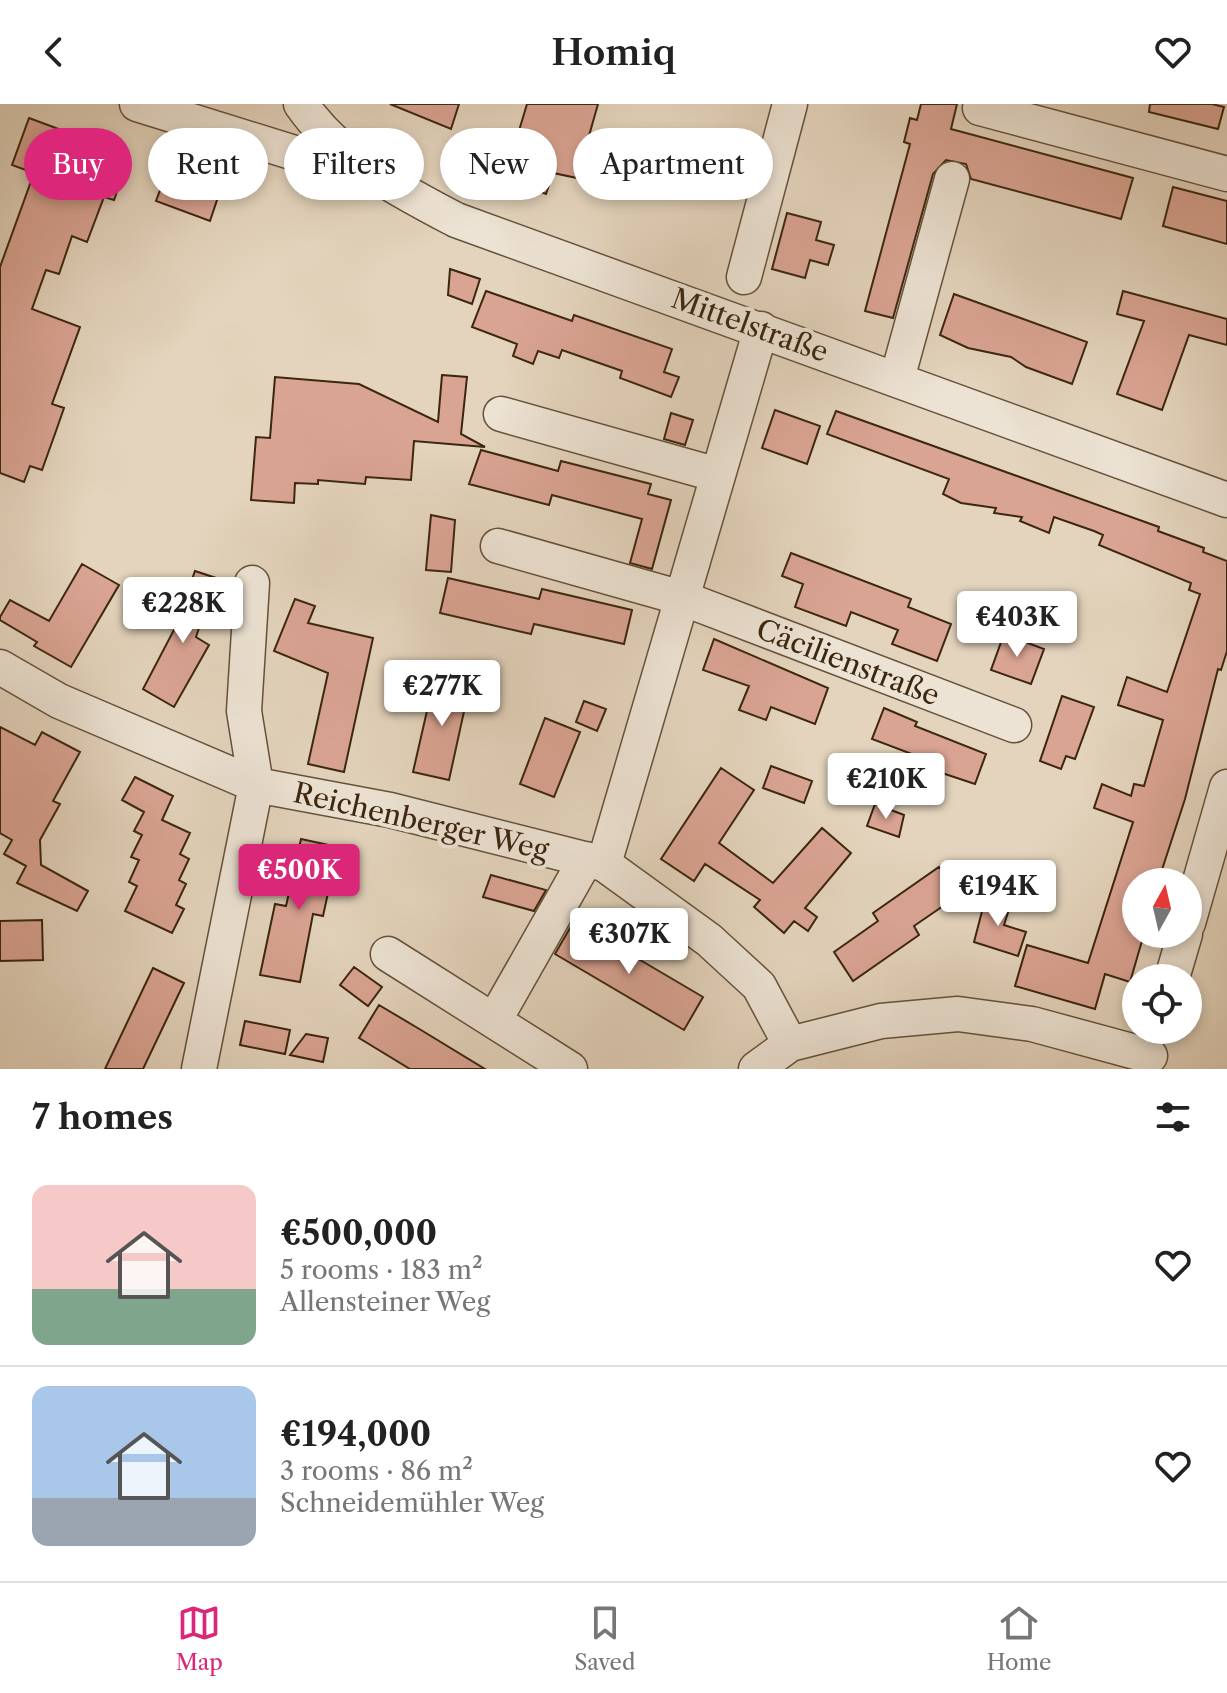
<!DOCTYPE html>
<meta charset="utf-8">
<style>
:root{--surface:#fff;--page:#f6f6f6;--text:#222;--muted:#767676;--line:#e0e0e0;--accent:#db2777}
body{margin:0;font-family:"Libre Caslon Text",serif;background:var(--page);color:var(--text);height:100vh;display:flex;flex-direction:column;font-size:30px;white-space:nowrap}
*{box-sizing:border-box;margin:0}
p{font-size:26px;color:var(--muted)}
.icon{flex:none;width:44px;height:44px;fill:none;stroke:currentColor;stroke-width:2;stroke-linecap:round;stroke-linejoin:round}
.map{position:relative;height:965px;overflow:hidden}
.details{display:flex;flex-direction:column;background:var(--surface);flex:1}
.details>*{flex:none}
.guide{position:absolute;left:24px;top:24px;width:800px;height:72px;display:flex;gap:16px}
.needle{width:52px;rotate:8deg}
.fabs{position:absolute;left:1122px;top:764px;display:grid;gap:16px}
.fabs a{display:grid;place-items:center;width:80px;height:80px;border-radius:50%;background:var(--surface);box-shadow:0 4px 12px #0003;font-size:40px}
.price{position:absolute;translate:-50% -68px;padding:0 18px;border-radius:8px;background:#fff;color:#222;font-size:26px;line-height:52px;filter:drop-shadow(0 2px 4px #0008)}
.price::after{content:'';position:absolute;left:50%;top:48px;width:24px;height:18px;margin-left:-12px;background:inherit;clip-path:polygon(0 0,100% 0,50% 100%)}
.price.active{background:var(--accent);color:#fff}
ul{padding:0;list-style:none}
li{display:flex;align-items:center;gap:24px;height:200px;padding:0 32px}
li+li{border-top:2px solid var(--line)}
li span{display:grid;place-items:center;flex:none;width:224px;height:160px;border-radius:16px;color:#555}
li>.icon{margin-inline-start:auto}
span .icon{width:96px;height:96px;fill:#fffc;stroke-width:1}
li b{font-size:34px}
h2{display:flex;justify-content:space-between;align-items:center;height:96px;padding:0 32px;font-size:34px}
.pill{padding:0 28px;border-radius:36px;background:var(--surface);box-shadow:0 4px 12px #0003;font-size:28px;line-height:72px}
.pill.active{background:var(--accent);color:#fff}
header{display:flex;justify-content:space-between;align-items:center;height:104px;padding:0 32px;background:var(--surface);font-size:36px;font-weight:600}
.tab-bar{display:flex;justify-content:space-around;align-items:center;height:112px;border-top:2px solid var(--line);background:var(--surface);font-size:22px;color:var(--muted)}
.tab-bar a{display:grid;justify-items:center;gap:4px}
.tab-bar .active{color:var(--accent)}
.map>svg:first-child{display:block}
.building{fill:#daa493;stroke:#3b260f;stroke-width:2}
.lines{fill:none;stroke-linecap:round;stroke-linejoin:round}
.minor-casing{stroke:#65523a;stroke-width:37}
.minor{stroke:#ede3d4;stroke-width:34}
.labels{text-anchor:middle;stroke-width:8;stroke-linejoin:round;paint-order:stroke}
.street-label{font-size:28px;fill:#3b260f;stroke:#ede3d4}
</style>
<header><svg class="icon" aria-label="back" viewBox="0 0 24 24"><path d="M15 5l-7 7 7 7"/></svg>Homiq<svg class="icon" aria-label="heart" viewBox="0 0 24 24"><path d="M12 20l-8-8c-3-5 5-10 8-4 3-6 11-1 8 4z"/></svg></header>
<div class="map">
<svg width="1227" height="965" viewBox="0 0 1227 965">
<rect width="100%" height="100%" fill="#e4d4bd"/>
<filter id="stains"><feTurbulence type="fractalNoise" baseFrequency=".0025" numOctaves="4"/><feColorMatrix values="0 0 0 0 .2 0 0 0 0 .09 0 0 0 0 .02 0 0 0 .5 -.17"/></filter>
<radialGradient id="worn" r=".72"><stop offset=".6" stop-color="#630" stop-opacity="0"/><stop offset="1" stop-color="#630" stop-opacity=".3"/></radialGradient>
<path class="building" d="M390,0H459L451,25Z
M527,0H598L577,74L553,69L546,90L500,73L512,39L515,40Z
M921,0H957L951,25L1133,74L1121,115L971,75L966,60L946,56L933,70L893,214L865,207L910,40L904,38L910,14L917,16Z
M1150,0H1212L1224,3L1218,25L1149,8Z
M29,14L118,47L112,64L124,68L114,96L104,93L87,138L72,132L59,170L46,166L32,205L80,223L52,300L64,304L56,327L42,366L30,362L24,378L0,369V163L34,69L12,61Z
M168,65L221,84L210,117L156,97Z
M1173,83L1227,97V140L1163,122Z
M787,109L821,118L816,136L834,141L828,161L810,156L805,174L772,165Z
M450,165L480,175L472,200L448,191Z
M486,187L572,217L574,211L672,245L664,268L679,273L671,293L620,274L622,267L562,246L559,254L538,247L533,260L513,252L517,240L472,223Z
M1123,187L1227,215V241L1189,231L1162,306L1117,290L1144,217L1117,210Z
M954,190L1087,238L1072,280L1026,263L1011,253L968,244L940,231Z
M442,271L467,273L461,330L485,343L414,337L411,376L366,373L365,380L318,376V380L295,379L294,399L251,396L256,333L270,334L275,273L359,280L438,318Z
M775,306L820,322L807,360L762,344Z
M836,307L1159,423L1158,427L1204,444L1203,448L1227,457V547L1221,566L1218,565L1185,695L1158,778H1136V830H1144L1130,878L1105,870L1095,905L1015,882L1027,841L1088,859L1133,718L1094,704L1102,680L1131,692L1134,680L1144,682L1163,616L1118,601L1127,573L1167,588L1200,490L1189,486L1191,479L1099,441L1103,431L1094,427L1054,413L1049,429L1020,417L1022,413L994,409L996,404L961,399L943,390L949,375L827,330Z
M671,309L693,316L685,341L664,335Z
M481,346L558,367L561,357L651,380L648,390L671,396L652,465L630,459L642,415L552,391L549,401L469,380Z
M431,411L455,416L451,468L426,466Z
M791,449L911,495L908,503L951,520L937,557L892,540L898,526L851,508L846,522L795,503L803,480L782,472Z
M82,460L119,481L71,563L34,542L37,538L0,516V513L10,496L49,517Z
M195,467L216,474L196,533L209,541L174,603L143,585L187,501L183,500Z
M448,474L539,495L542,485L632,506L624,540L534,520L531,530L440,509Z
M295,495L315,502L308,519L373,534L344,668L308,660L328,569L274,547Z
M1004,530L1044,545L1031,580L991,566Z
M714,535L828,584L815,620L771,603L766,616L739,606L749,582L703,566Z
M435,572L470,580L449,676L413,668Z
M1062,592L1094,603L1075,655L1066,652L1061,665L1040,657Z
M584,597L606,605L597,627L576,618Z
M884,604L917,618L915,622L986,650L975,680L939,668L930,691L900,679L912,650L872,635Z
M545,614L580,628L554,693L520,680Z
M0,623L35,641L42,628L80,648L53,697L60,700L40,736L41,761L88,787L77,807L17,779L26,762L4,750L12,736L0,729Z
M771,662L812,677L804,699L763,684Z
M721,664L754,686L719,739L773,779L822,724L851,749L805,804L817,813L808,827L794,817L784,829L754,803L760,796L705,760L694,777L661,755Z
M135,673L173,692L162,716L190,729L180,750L189,755L179,776L186,780L176,801L184,805L172,829L125,807L137,782L129,778L139,756L131,753L142,731L134,727L144,708L122,696Z
M875,700L904,711L899,733L867,722Z
M301,735L338,743L323,812L313,810L300,878L260,871L275,800L286,802Z
M939,763L959,791L914,822L919,831L853,877L834,848L878,817L873,809Z
M491,771L546,786L534,807L483,793Z
M986,792L1011,799L1004,821L1026,828L1018,852L974,838Z
M42,816L43,856L0,857V817Z
M574,817L703,893L684,926L555,850Z
M354,863L382,883L368,902L340,881Z
M153,864L184,879L143,965H105Z
M379,901L421,926L485,965H410L359,934Z
M245,917L290,926L285,950L240,941Z
M306,930L328,934L323,958L290,951Z"/>
<g class="lines">
<defs>
<path id="minor" d="M137,0L362,70
M301,0C340,56 397,85 456,116L1227,396
M981,0L980,4L1227,70
M744,173L790,0
M897,275L952,75
M501,310L718,371
M498,442L682,494L1014,621
M0,563L59,597L256,681L390,706L604,760L709,836L759,882L790,940
M604,760L761,225
M1188,819L1227,683
M388,850L570,965
M1172,874L1185,830
M494,917L586,755
M199,965L256,681L244,607L252,479
M756,965L790,940L881,917L958,910L1032,920L1150,952"/>
</defs>
<use href="#minor" class="minor-casing"/>
<use href="#minor" class="minor"/>
</g>
<g class="labels">
<g class="street-label">
<text transform="translate(750 221) rotate(20)" y="10">Mittelstraße</text>
<text transform="translate(848 558) rotate(21)" y="10">Cäcilienstraße</text>
<text transform="translate(421 717) rotate(13)" y="10">Reichenberger Weg</text>
</g>
</g>
<rect width="100%" height="100%" filter="url(#stains)"/>
<rect width="100%" height="100%" fill="url(#worn)"/>
</svg>
<div class="fabs">
<a><svg class="needle" viewBox="-14 -14 28 28"><path d="M0-13l5 13h-10z" fill="#e53935"/><path d="M0 13l5-13h-10z" fill="#767676"/></svg></a>
<a><svg class="icon" aria-label="locate" viewBox="0 0 24 24"><circle cx="12" cy="12" r="6"/><path d="M12 2v4M12 18v4M2 12h4M18 12h4"/></svg></a>
</div>
<b class="price" style="left:183px;top:541px">€228K</b>
<b class="price" style="left:1017px;top:555px">€403K</b>
<b class="price" style="left:442px;top:624px">€277K</b>
<b class="price" style="left:886px;top:717px">€210K</b>
<b class="price active" style="left:299px;top:808px">€500K</b>
<b class="price" style="left:998px;top:824px">€194K</b>
<b class="price" style="left:629px;top:872px">€307K</b>
<div class="guide">
<a class="pill active">Buy</a>
<a class="pill">Rent</a>
<a class="pill">Filters</a>
<a class="pill">New</a>
<a class="pill">Apartment</a>
</div>
</div>
<section class="details">
<h2>7 homes<svg class="icon" aria-label="filters" viewBox="0 0 24 24"><path d="M4 7h16M4 17h16"/><circle cx="9" cy="7" r="2"/><circle cx="15" cy="17" r="2"/></svg></h2>
<ul>
<li><span style="background:linear-gradient(#f6c9c9 65%,#7fa58c 0)"><svg class="icon" aria-label="home" viewBox="0 0 24 24"><path d="M3 11l9-7 9 7M6 9v11h12V9"/></svg></span><div><b>€500,000</b><p>5 rooms · 183 m²</p><p>Allensteiner Weg</p></div><svg class="icon" aria-label="heart" viewBox="0 0 24 24"><path d="M12 20l-8-8c-3-5 5-10 8-4 3-6 11-1 8 4z"/></svg></li>
<li><span style="background:linear-gradient(#a9c7e8 70%,#9aa5b1 0)"><svg class="icon" aria-label="home" viewBox="0 0 24 24"><path d="M3 11l9-7 9 7M6 9v11h12V9"/></svg></span><div><b>€194,000</b><p>3 rooms · 86 m²</p><p>Schneidemühler Weg</p></div><svg class="icon" aria-label="heart" viewBox="0 0 24 24"><path d="M12 20l-8-8c-3-5 5-10 8-4 3-6 11-1 8 4z"/></svg></li>
</ul>
</section>
<nav class="tab-bar">
<a class="active"><svg class="icon" aria-label="map" viewBox="0 0 24 24"><path d="M3 6l6-2 6 2 6-2v14l-6 2-6-2-6 2zM9 4v14M15 6v14"/></svg>Map</a>
<a><svg class="icon" aria-label="saved" viewBox="0 0 24 24"><path d="M7 4h10v16l-5-4-5 4z"/></svg>Saved</a>
<a><svg class="icon" aria-label="home" viewBox="0 0 24 24"><path d="M3 11l9-7 9 7M6 9v11h12V9"/></svg>Home</a>
</nav>
